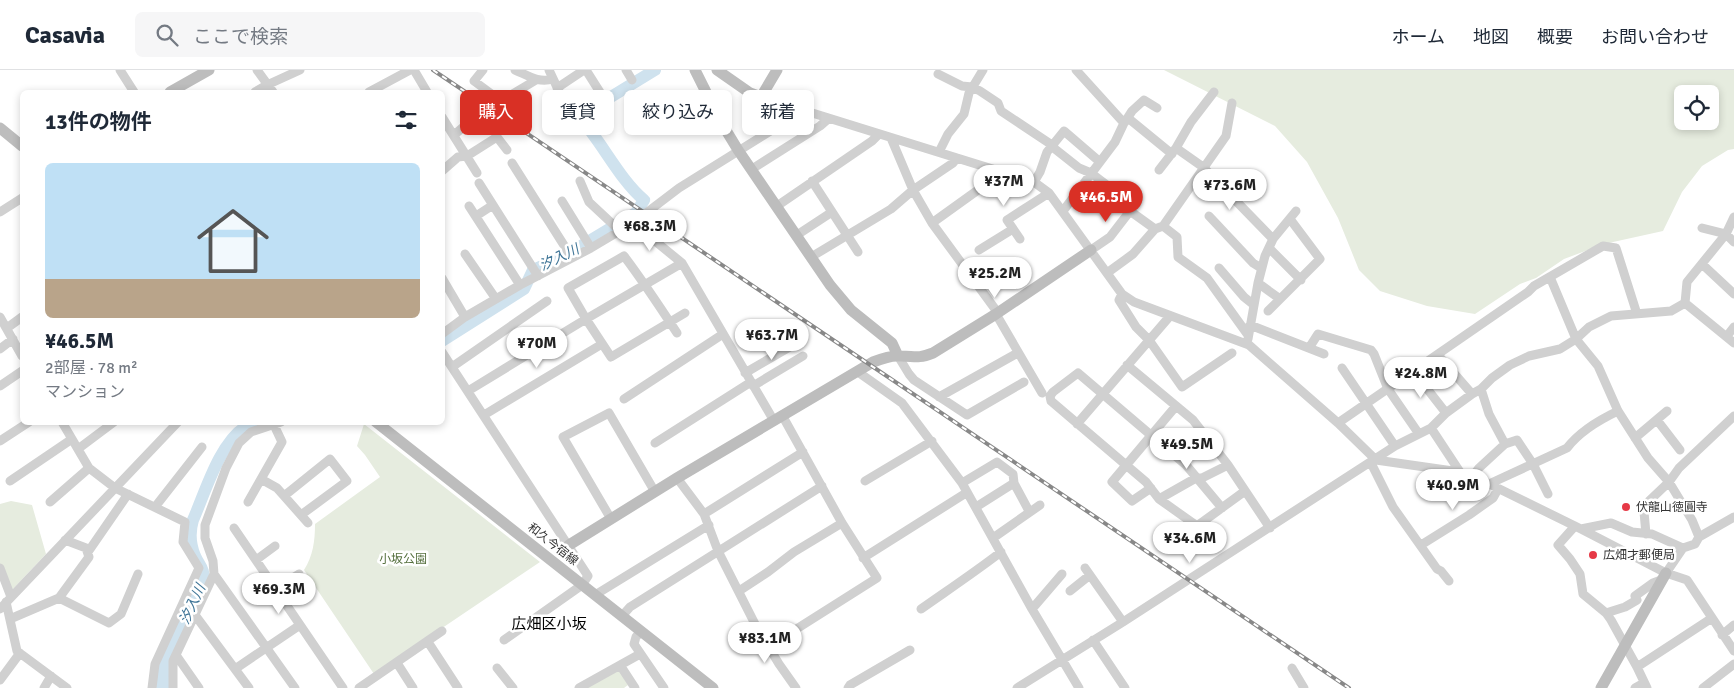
<!DOCTYPE html>
<html lang="ja">
<meta charset="utf-8">
<style>
:root{--surface:#fff;--page:#f6f6f7;--text:#1f2937;--muted:#747a83;--line:#e0e1e3;--accent:#d93025}
body{margin:0;font-family:Signika,"Noto Sans JP",sans-serif;background:var(--page);color:var(--text);height:100vh;display:flex;flex-direction:column;font-size:19px;white-space:nowrap}
*{box-sizing:border-box;margin:0}
p{font-size:16px;color:var(--muted)}
.icon{flex:none;width:28px;height:28px;fill:none;stroke:currentColor;stroke-width:2;stroke-linecap:round;stroke-linejoin:round}
.map{position:relative;flex:1;overflow:hidden}
.panel{position:absolute;left:20px;top:20px;width:425px;height:335px;display:flex;flex-direction:column;background:var(--surface);border-radius:8px;box-shadow:0 2px 8px #0003}
.panel>*{flex:none}
.hud{position:absolute;left:460px;top:20px;width:475px;height:45px;display:flex;gap:10px}
.controls{position:absolute;left:1674px;top:15px;display:grid;gap:10px}
.controls a{display:grid;place-items:center;width:45px;height:45px;border-radius:8px;background:var(--surface);box-shadow:0 2px 8px #0003;font-size:25px}
.price{position:absolute;translate:-50% -42px;padding:0 11px;border-radius:18px;background:#fff;color:#222;font-size:16px;line-height:32px;filter:drop-shadow(0 1px 2px #0008)}
.price::after{content:'';position:absolute;left:50%;top:30px;width:15px;height:11px;margin-left:-8px;background:inherit;clip-path:polygon(0 0,100% 0,50% 100%)}
.price.on{background:var(--accent);color:#fff}
ul{padding:0;list-style:none}
li{display:grid;align-content:center;gap:10px;height:265px;padding:0 25px}
li span{display:grid;place-items:center;height:155px;border-radius:8px;color:#555}
li>.icon{margin-inline-start:auto}
span .icon{width:90px;height:90px;fill:#fffc;stroke-width:1}
li b{font-size:21px}
h2{display:flex;justify-content:space-between;align-items:center;height:60px;padding:0 25px;font-size:21px}
.tag{padding:0 18px;border-radius:8px;background:var(--surface);box-shadow:0 2px 8px #0003;font-size:18px;line-height:45px}
.tag.on{background:var(--accent);color:#fff}
header{display:flex;align-items:center;gap:30px;box-sizing:border-box;height:70px;padding:0 25px;background:var(--surface);border-bottom:1px solid var(--line)}
header strong{font-size:24px}
nav{display:flex;gap:28px;margin-inline-start:auto;font-size:18px}
.search{width:350px;height:45px;background:var(--page);display:flex;align-items:center;gap:12px;box-sizing:border-box;padding:0 18px;border-radius:8px;color:var(--muted);font-size:19px}
.map>svg:first-child{display:block}
.green{fill:#e6ecdf;fill-rule:evenodd}
.water{fill:#cfe2ee}
.lines{fill:none;stroke-linecap:round;stroke-linejoin:round}
.river{stroke:#cfe2ee;stroke-width:12}
.street{stroke:#d0d0d0;stroke-width:9}
.secondary{stroke:#bdbdbd;stroke-width:11}
.rail-casing{stroke:#888;stroke-width:4}
.rail{stroke:#fff;stroke-width:2;stroke-dasharray:5.5;stroke-linecap:butt}
.poi-dot{fill:#e63946;stroke:#fff;stroke-width:2}
.labels{text-anchor:middle;stroke-width:5;stroke-linejoin:round;paint-order:stroke}
.poi-label{font-size:12px;fill:#333;stroke:#fff;text-anchor:start}
.street-label{font-size:12px;fill:#333;stroke:#fff}
.park-label{font-size:12px;fill:#56703f;stroke:#fff}
.water-label{font-size:14px;font-style:italic;fill:#3f7597;stroke:#fff}
.quarter-label{font-size:15px;fill:#000;stroke:#fff}
</style>
<header>
<strong>Casavia</strong>
<div class="search"><svg class="icon" aria-label="search" viewBox="0 0 24 24"><circle cx="10" cy="10" r="6"/><path d="M15 15l6 6"/></svg>ここで検索</div>
<nav><a>ホーム</a><a>地図</a><a>概要</a><a>お問い合わせ</a></nav>
</header>
<div class="map">
<svg width="1734" height="618" viewBox="0 0 1734 618">
<rect width="100%" height="100%" fill="#fff"/>
<path class="green" d="M1164,0H1734V79L1728,80L1702,96L1682,122L1663,161L1604,174L1564,189L1536,208L1520,214L1475,244L1427,236L1380,221L1359,200L1338,148L1307,92L1275,56ZM1682,24H1710V51H1682Z
M364,354L540,492L374,604L304,500C313,486 315,471 315,454L380,407L365,385L357,376Z
M11,431L32,435L46,484L12,520L0,496V434Z
M619,599L628,615L624,618H587Z"/>
<path class="water" d="M182,567L169,618H156L162,593Z"/>
<g class="lines">
<path class="river" d="M442,271L524,219L533,200L563,187L636,143L644,130C620,110 603,74 581,49L583,44L655,0
M161,618C162,583 188,544 203,512C205,498 200,497 195,486C190,474 189,463 193,450C205,423 219,374 245,357C248,355 253,354 256,352"/>
<path class="street" d="M120,0L134,22
M257,0L273,22
M414,0L427,22
M483,0L474,11L501,31L536,10
M515,0C529,6 538,13 553,9
M549,0L571,47
M586,0L603,27
M626,0L632,10
M938,4L962,16L972,17L980,21L998,33L1001,41L1052,75L1055,79L1079,98L1091,103L1132,134L1130,141L1155,159L1163,156L1177,167L1178,187L1207,208L1248,265
M557,18L584,0
M255,22L267,15L300,0
M369,22L410,0
M761,27L1034,112L1049,123L1122,224L1134,232L1249,275L1338,353L1376,390L1460,402L1473,406L1581,459L1666,503L1687,510L1734,581
M442,47L477,103
M1128,48L1172,84
M1125,52L1132,41L1144,30L1157,38
M454,65L474,48
M891,68L913,120L932,153L998,243
M1176,78L1203,97L1273,169
M939,82L948,64L964,44L969,23L983,0
M512,93L572,188
M752,99L820,56L828,49
M1159,100L1176,78L1191,52L1214,22
M442,101L458,87L467,86L497,67L507,80
M580,111L589,132L619,160
M812,111L858,182
M1034,112L1040,102L1047,82L1064,61L1100,92
M479,113L538,206
M562,131L591,178
M469,136L520,215
M777,136L872,71L879,64
M1063,141L1115,72L1124,53L1076,0
M0,142L22,128
M476,146L493,135
M1209,146L1253,193L1261,198
M1734,147L1726,164L1687,212L1685,233L1734,273
M633,153L682,193L774,351
M932,153L1003,102
M1163,156L1226,66L1232,33
M1702,158L1726,164L1734,172
M797,165L832,142
M1020,169L1007,150L1049,123
M1270,179L1301,210
M979,180L1013,159
M1091,180L1110,167L1130,141
M465,184L496,229
M811,187L891,139L913,120L953,93L957,88
M1702,194L1734,224
M1219,198L1244,227L1254,235
M1107,203L1133,184L1155,159
M1550,207L1576,269L1598,296L1618,341L1648,388L1669,412L1692,450L1699,467
M442,208L465,247
M1258,213L1280,229
M1122,224L1119,230L1136,257L1149,270L1182,317L1232,283
M1268,241L1320,189L1290,149
M996,244L1042,323
M0,247L22,286
M1250,255L1324,284
M7,258L22,247
M677,263C660,237 643,211 624,186L568,218L586,249L611,287L685,243
M442,264L465,247L520,215L591,178L633,153L679,118L793,47L797,39
M1727,266L1734,257
M1248,269L1258,213L1265,186L1273,169L1296,141
M1309,278L1318,264L1371,280L1374,284L1388,319L1419,364
M0,279L13,269
M442,282L588,506L582,515L504,570
M1438,285L1472,324
M898,286L909,304L914,310L967,345L1024,312
M1127,295L1193,350L1228,395L1270,458
M452,297L547,231
M1342,298L1395,376
M858,302L902,333L962,413L1032,539L1079,618
M1414,302L1446,343
M745,303L798,272
M0,316L22,301
M753,316L803,286
M1481,319L1489,344L1505,374
M468,321L586,249L682,193
M939,327L1014,285
M624,329L723,264
M484,345L602,274
M1657,350L1680,380
M62,352L89,398L115,418L185,452L183,472L199,498L155,594L152,618
M1338,353L1528,222L1534,216L1603,176L1616,178L1637,244
M1077,354L1170,246
M1431,358L1460,402
M1635,368L1667,341
M0,371L29,352
M655,373L751,312
M78,379L114,352
M1371,393L1393,437L1437,499L1441,501L1449,511
M1473,406L1479,398L1505,374L1517,370L1533,394L1548,424
M677,408L704,444L718,481L756,556L779,594L796,618
M261,409L277,418L308,453
M10,411L72,369
M865,411L932,371
M962,413L997,392L1013,404L1014,413L1029,441
M1489,414L1567,378C1580,361 1599,350 1618,341
M1151,418L1132,431L1112,412L1176,336
M284,426L330,389L347,411L301,445
M1159,429L1196,408H1202L1228,395
M50,432L89,398
M248,432L282,372L274,355
M155,437L202,377
M976,437L1014,413
M1222,438L1186,395L1078,303L1053,322L1050,326L1051,331L1146,412L1159,429L1197,456L1245,421
M704,444L803,382
M611,449L563,367L609,343L655,422
M1575,456L1558,475L1570,489L1580,504L1583,524L1606,543L1611,550L1637,597L1647,618
M234,458L343,618
M1581,459L1611,453L1632,462L1652,464L1683,478
M1646,464L1644,442L1649,431L1669,412L1679,398L1734,346
M993,468L1040,435
M65,470L86,478L89,487L59,528L109,553L121,544L138,504
M1421,475L1469,445L1493,428L1498,419
M88,482L128,424
M863,488L966,423
M256,490L275,476
M0,498L11,527
M1085,498L1123,552
M1666,503L1683,478L1695,474L1699,467L1734,447
M214,504L295,618
M275,519L299,504
M739,521L768,502L794,482L842,453
M1070,521L1090,505
M595,525L709,455
M6,532L17,581L67,618
M0,539L178,352
M921,539C948,520 975,502 1001,482
M1032,539L1062,504
M1606,543L1625,537L1637,530L1635,526L1653,513L1661,510
M195,545L249,618
M622,546L630,537L822,416
M10,549L59,528
M641,561L636,567L634,574L664,618
M1722,565L1734,555
M1093,570L1125,618
M428,572L458,618
M768,577L877,508L842,453L782,345
M176,585L199,618
M397,593L413,618
M620,595L635,618
M1637,597L1712,548
M497,598L513,618
M1292,598L1304,618
M235,599L300,555
M0,610L20,583
M44,618L51,606
M173,618V591L214,504L213,491L205,468V455L226,398L239,373L251,362L281,352
M359,618L442,561
M579,618L640,584
M848,618L850,615L910,580
M1017,618L1123,552L1395,376L1431,358L1446,343L1472,324L1481,319L1492,308L1510,295L1529,286L1560,279L1576,269L1589,257L1611,246L1671,241L1685,233
M1635,618L1644,613
M1703,618L1734,594"/>
<path class="secondary" d="M695,0L721,52L738,80L830,215L851,240L892,273L898,286
M717,0L750,23L761,27L777,0
M170,22L209,0
M0,58L22,76
M376,352L713,618
M569,475L677,408L873,292C881,289 889,286 897,286C914,285 915,290 933,283L996,244L1091,180
M1601,618L1666,503"/>
<defs>
<path id="rail" d="M433,0L1349,618"/>
</defs>
<use href="#rail" class="rail-casing"/>
<use href="#rail" class="rail"/>
</g>
<g class="poi-dot">
<circle cx="1626" cy="437" r="5"/>
<circle cx="1593" cy="485" r="5"/>
</g>
<g class="labels">
<g class="poi-label">
<text x="1636" y="441">伏龍山徳圓寺</text>
<text x="1603" y="489">広畑才郵便局</text>
</g>
<g class="street-label">
<text transform="translate(553 474) rotate(38)" y="4">和久今宿線</text>
</g>
<g class="park-label">
<text x="403" y="493">小坂公園</text>
</g>
<g class="water-label">
<text transform="translate(559 187) rotate(-26)" y="5">汐入川</text>
<text transform="translate(192 534) rotate(-65)" y="5">汐入川</text>
</g>
<g class="quarter-label">
<text x="549" y="559">広畑区小坂</text>
</g>
</g>
</svg>
<div class="controls">
<a><svg class="icon" aria-label="locate" viewBox="0 0 24 24"><circle cx="12" cy="12" r="6"/><path d="M12 2v4M12 18v4M2 12h4M18 12h4"/></svg></a>
</div>
<b class="price" style="left:1004px;top:137px">¥37M</b>
<b class="price" style="left:1230px;top:141px">¥73.6M</b>
<b class="price on" style="left:1106px;top:153px">¥46.5M</b>
<b class="price" style="left:650px;top:182px">¥68.3M</b>
<b class="price" style="left:995px;top:229px">¥25.2M</b>
<b class="price" style="left:772px;top:291px">¥63.7M</b>
<b class="price" style="left:537px;top:299px">¥70M</b>
<b class="price" style="left:1421px;top:329px">¥24.8M</b>
<b class="price" style="left:1187px;top:400px">¥49.5M</b>
<b class="price" style="left:1453px;top:441px">¥40.9M</b>
<b class="price" style="left:1190px;top:494px">¥34.6M</b>
<b class="price" style="left:279px;top:545px">¥69.3M</b>
<b class="price" style="left:765px;top:594px">¥83.1M</b>
<div class="hud">
<a class="tag on">購入</a>
<a class="tag">賃貸</a>
<a class="tag">絞り込み</a>
<a class="tag">新着</a>
</div>
<section class="panel">
<h2>13件の物件<svg class="icon" aria-label="filters" viewBox="0 0 24 24"><path d="M4 7h16M4 17h16"/><circle cx="9" cy="7" r="2"/><circle cx="15" cy="17" r="2"/></svg></h2>
<ul>
<li><span style="background:linear-gradient(#bfe0f5 75%,#b9a48a 0)"><svg class="icon" aria-label="home" viewBox="0 0 24 24"><path d="M3 11l9-7 9 7M6 9v11h12V9"/></svg></span><div><b>¥46.5M</b><p>2部屋 · 78 m²</p><p>マンション</p></div></li>
</ul>
</section>
</div>
